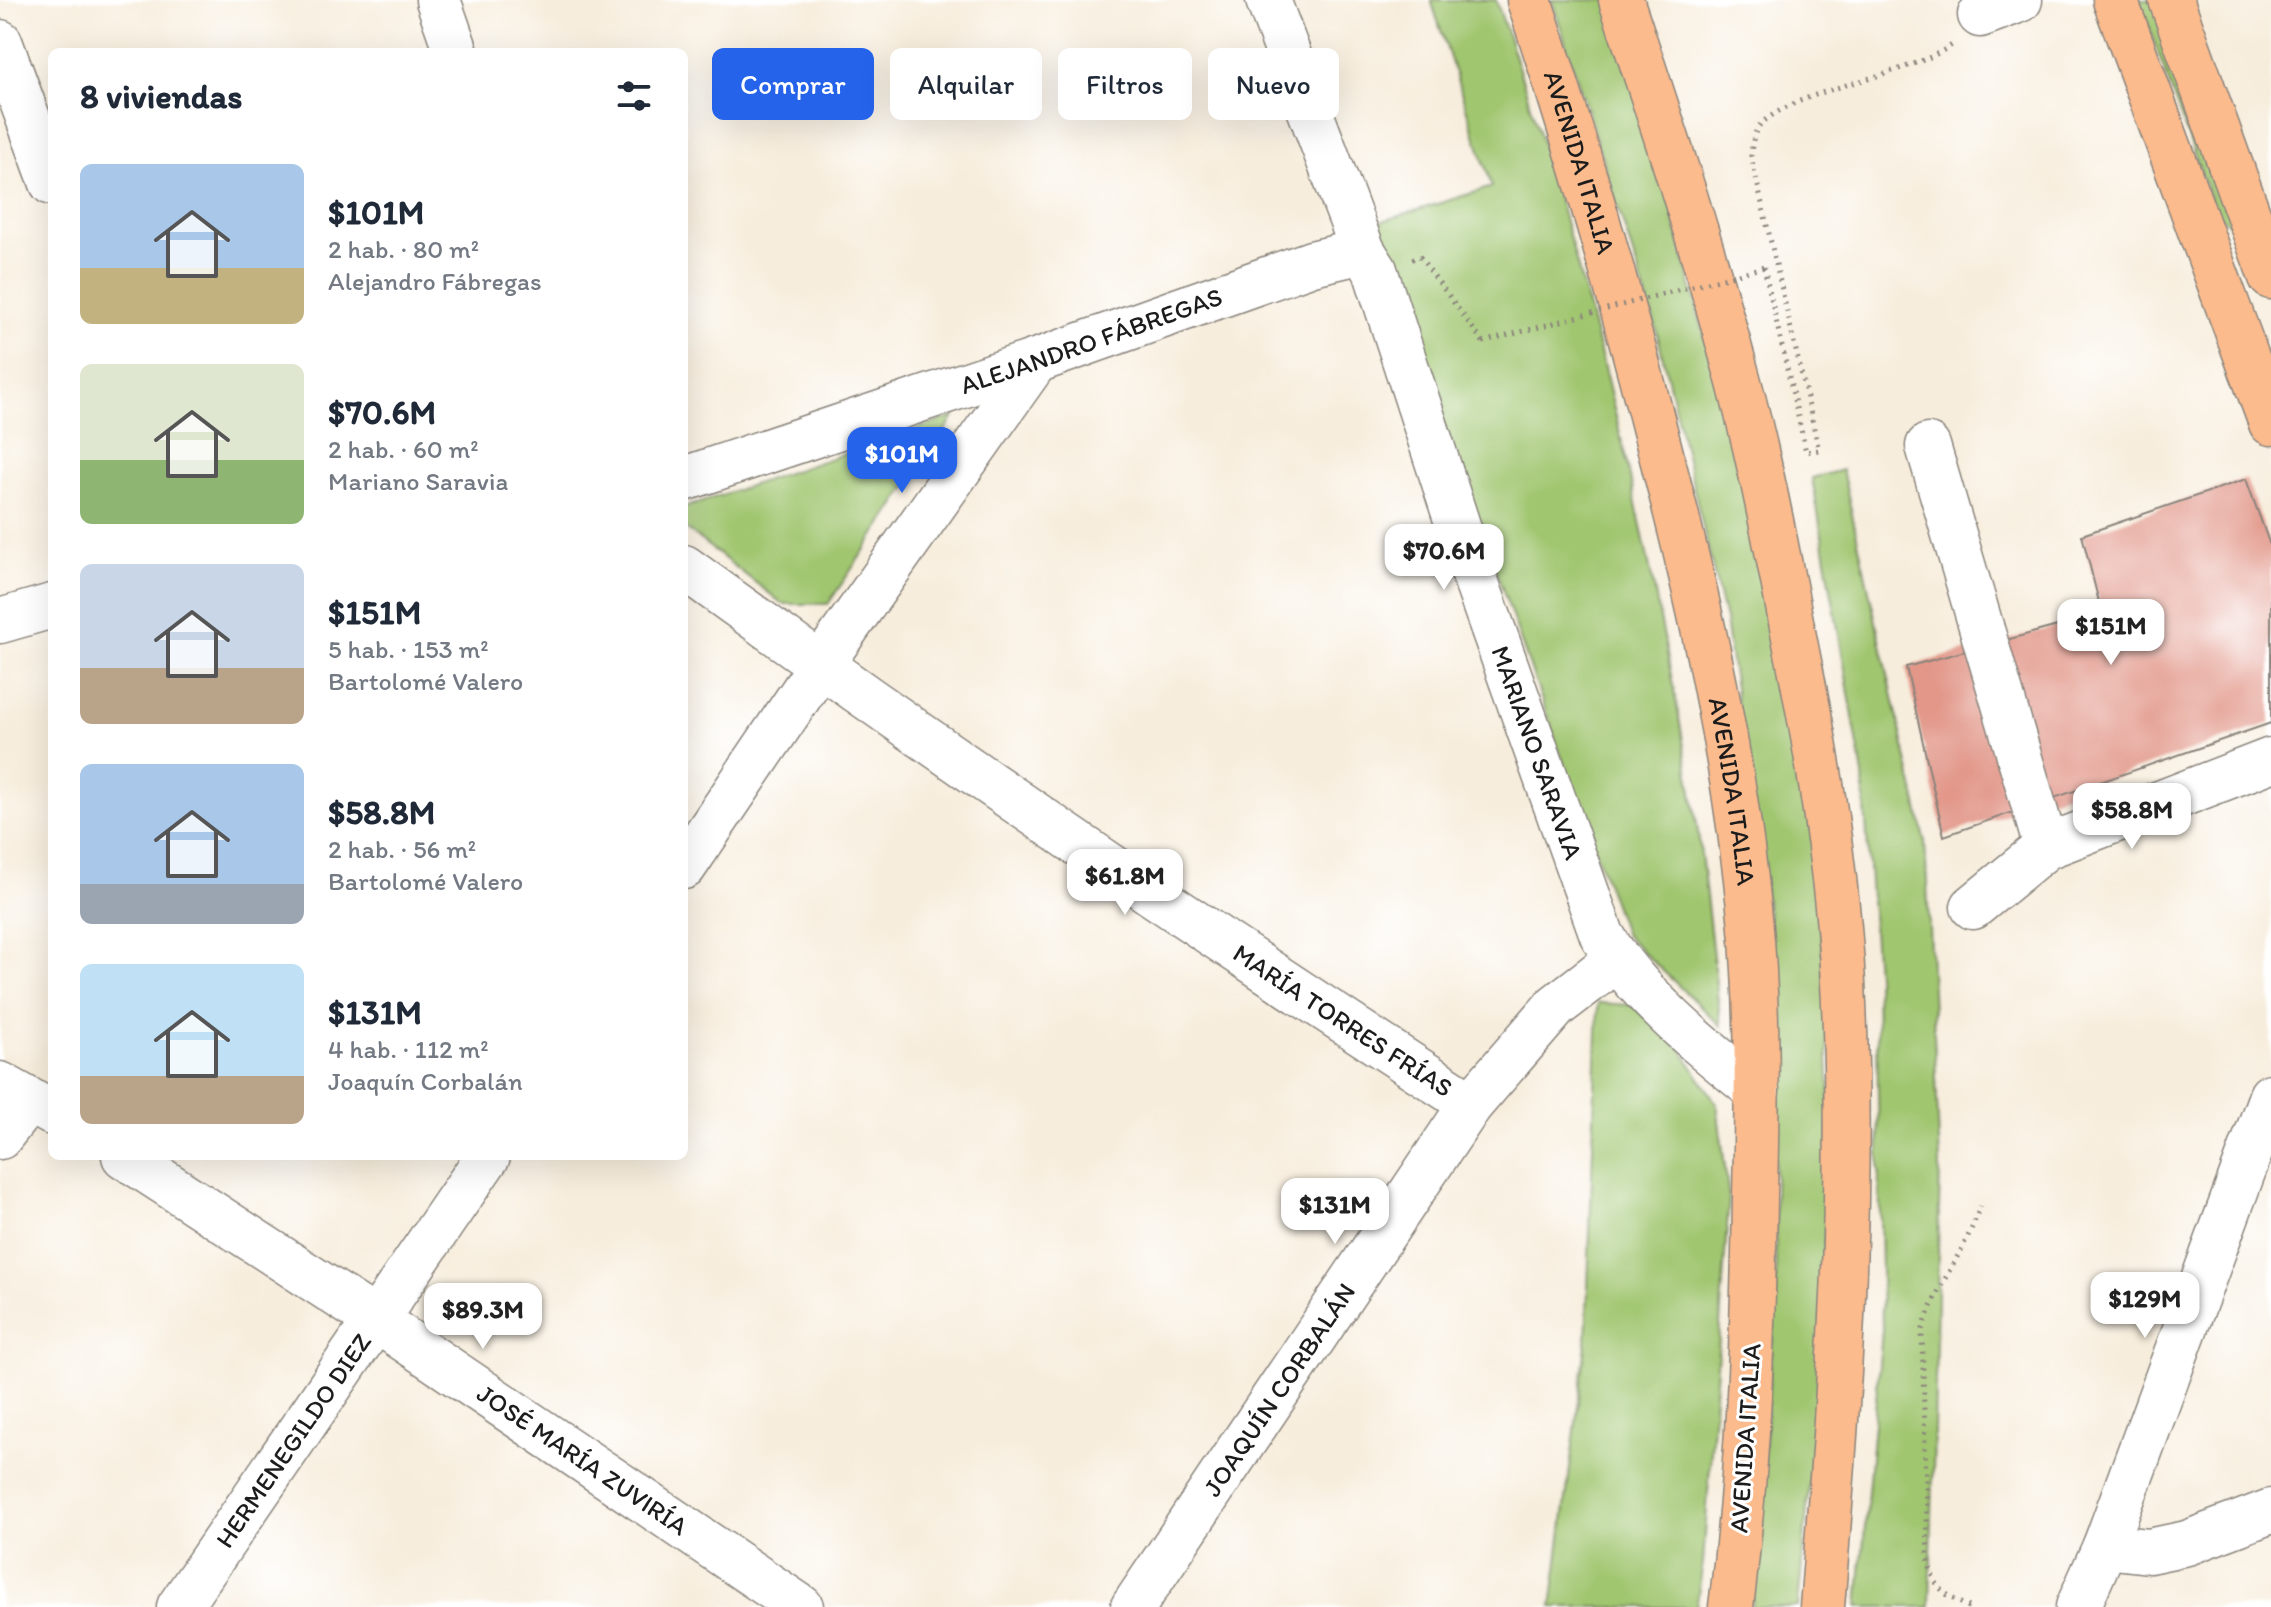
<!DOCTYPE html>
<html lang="es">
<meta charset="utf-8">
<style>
:root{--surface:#fff;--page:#f6f6f7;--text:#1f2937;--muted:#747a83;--accent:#2563eb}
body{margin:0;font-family:Itim,sans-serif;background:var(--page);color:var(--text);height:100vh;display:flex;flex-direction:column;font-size:30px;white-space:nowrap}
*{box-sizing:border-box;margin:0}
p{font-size:26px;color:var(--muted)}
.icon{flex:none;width:44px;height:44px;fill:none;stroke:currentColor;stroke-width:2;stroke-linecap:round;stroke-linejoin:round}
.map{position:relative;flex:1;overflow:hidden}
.details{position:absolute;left:48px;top:48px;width:640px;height:1112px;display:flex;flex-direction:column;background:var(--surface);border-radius:12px;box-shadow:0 8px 32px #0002}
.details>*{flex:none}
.banner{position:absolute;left:712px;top:48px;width:760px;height:72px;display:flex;gap:16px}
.price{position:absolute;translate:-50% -68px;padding:0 18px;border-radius:16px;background:#fff;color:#222;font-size:26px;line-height:52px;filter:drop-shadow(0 2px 4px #0008)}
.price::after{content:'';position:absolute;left:50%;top:48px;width:24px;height:18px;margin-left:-12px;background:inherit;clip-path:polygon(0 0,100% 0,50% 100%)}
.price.current{background:var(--accent);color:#fff}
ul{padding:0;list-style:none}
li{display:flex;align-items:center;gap:24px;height:200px;padding:0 32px}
li span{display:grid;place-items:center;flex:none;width:224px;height:160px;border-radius:12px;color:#555}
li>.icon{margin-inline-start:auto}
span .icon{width:96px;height:96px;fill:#fffc;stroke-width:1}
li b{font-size:34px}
h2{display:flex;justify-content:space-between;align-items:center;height:96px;padding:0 32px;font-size:34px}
.chip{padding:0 28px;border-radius:12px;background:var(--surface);box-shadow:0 8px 32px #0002;font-size:28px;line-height:72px}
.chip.current{background:var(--accent);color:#fff}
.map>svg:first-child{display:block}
.green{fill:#a0c670;stroke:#5e7146;stroke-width:2}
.building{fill:#e29789}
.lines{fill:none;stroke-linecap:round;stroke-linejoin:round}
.minor-casing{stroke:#8a847c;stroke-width:47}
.major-casing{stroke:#8a847c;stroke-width:47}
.path{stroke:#8a847c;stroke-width:5;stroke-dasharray:2 6;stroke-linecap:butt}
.minor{stroke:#fff;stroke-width:44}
.major{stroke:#fbbb8d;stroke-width:44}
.path-bridge{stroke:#8a847c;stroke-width:5;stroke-dasharray:2 6;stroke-linecap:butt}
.labels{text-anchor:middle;stroke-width:6;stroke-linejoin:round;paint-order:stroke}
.street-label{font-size:26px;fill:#1c1c1c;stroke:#fff}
</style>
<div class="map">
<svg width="2271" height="1607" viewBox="0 0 2271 1607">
<rect width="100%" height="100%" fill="#fff"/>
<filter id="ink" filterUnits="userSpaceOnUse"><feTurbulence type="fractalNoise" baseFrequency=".0125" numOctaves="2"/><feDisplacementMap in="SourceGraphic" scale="16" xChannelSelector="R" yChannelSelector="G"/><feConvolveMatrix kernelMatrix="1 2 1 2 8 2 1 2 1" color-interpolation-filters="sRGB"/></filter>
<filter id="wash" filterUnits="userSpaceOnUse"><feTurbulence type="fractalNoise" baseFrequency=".006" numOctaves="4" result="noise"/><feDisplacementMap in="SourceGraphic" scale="32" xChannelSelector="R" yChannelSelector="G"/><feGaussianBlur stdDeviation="1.8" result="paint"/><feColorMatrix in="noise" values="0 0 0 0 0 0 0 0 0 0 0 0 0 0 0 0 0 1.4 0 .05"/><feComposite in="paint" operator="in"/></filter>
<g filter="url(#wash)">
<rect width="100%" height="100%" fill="#f7eddc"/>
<path class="green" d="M1431,0H1496C1583,254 1645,516 1690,780C1704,861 1711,944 1721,1026L1625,935L1373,224L1492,187Z
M1552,0H1608L1650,126L1781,632L1819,878L1830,1096L1819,1377L1798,1607H1752L1776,1297L1773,951L1725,620L1655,324Z
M2139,0H2153L2242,235L2215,212Z
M955,416L828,604H783L684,527V508Z
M1842,470L1925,840L1940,1164L1930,1607H1858L1882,1330L1876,975L1863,775L1812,478Z
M1598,1003L1632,1005L1681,1049L1717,1104L1729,1198L1703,1563L1696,1607H1552L1586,1345Z"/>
<g id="blocks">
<path class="building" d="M2246,479L2271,548V723L1944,836L1906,667L2102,614L2082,535Z"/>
</g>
</g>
<g filter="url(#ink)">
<use href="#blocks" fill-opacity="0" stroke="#8a847c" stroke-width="2"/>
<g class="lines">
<defs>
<g id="minor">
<path d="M438,0L456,52"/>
<path id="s1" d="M1268,0L1363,251L1375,270L1476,581L1602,935C1636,994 1703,1048 1757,1091"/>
<path d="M1980,15L2020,0"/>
<path d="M0,42L52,183"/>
<path d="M1928,446L2046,847"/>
<path id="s2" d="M684,479L1036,361L1312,263L1363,251"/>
<path id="s3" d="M684,567C941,753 1204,932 1471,1104"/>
<path d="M0,621L52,606"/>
<path d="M684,867L820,666L1036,361"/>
<path d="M1973,907L2046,847L2271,760"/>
<path d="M0,1084L52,1113"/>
<path d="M0,1137L29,1100"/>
<path id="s4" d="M124,1156L376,1320L801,1607"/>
<path d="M2105,1546L2149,1551L2187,1543L2271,1511"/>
<path id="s5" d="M179,1607L488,1156"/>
<path id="s6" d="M1133,1607L1471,1104L1556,1006L1616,960"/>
<path d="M2078,1607L2105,1546L2271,1096"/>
</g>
<g id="major">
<path id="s7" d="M1529,0C1579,151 1623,303 1662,458C1701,608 1735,762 1750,917C1759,1010 1757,1104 1755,1197C1753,1334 1748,1471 1731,1607"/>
<path d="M1621,0C1660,117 1699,234 1731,353C1758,448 1776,545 1795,642C1818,754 1837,869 1843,983C1854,1191 1839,1400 1822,1607"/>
<path d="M2115,0L2271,423"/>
<path d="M2171,0L2271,277"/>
</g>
</defs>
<use href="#minor" class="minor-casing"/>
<use href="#major" class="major-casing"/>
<path class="path" d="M1412,259L1420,257L1483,342
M1764,267L1806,452L1819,450L1751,156C1752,145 1753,130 1763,122C1808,85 1901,79 1952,45
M1969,1607C1943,1595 1933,1586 1928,1558L1922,1332C1935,1285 1966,1252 1980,1206"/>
<use href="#minor" class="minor"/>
<use href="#major" class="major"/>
<path class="path-bridge" d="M1483,342L1764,267"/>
</g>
</g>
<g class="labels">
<g class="street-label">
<text dy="9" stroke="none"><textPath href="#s7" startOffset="170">AVENIDA ITALIA</textPath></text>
<text dy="9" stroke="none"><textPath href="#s2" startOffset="430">ALEJANDRO FÁBREGAS</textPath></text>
<text dy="9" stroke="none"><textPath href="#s1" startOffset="800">MARIANO SARAVIA</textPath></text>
<text dy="9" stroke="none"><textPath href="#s7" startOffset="818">AVENIDA ITALIA</textPath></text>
<text dy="9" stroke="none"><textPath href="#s3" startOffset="800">MARÍA TORRES FRÍAS</textPath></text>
<text dy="9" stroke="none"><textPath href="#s6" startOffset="262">JOAQUÍN CORBALÁN</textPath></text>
<text transform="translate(1745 1438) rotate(-86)" y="9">AVENIDA ITALIA</text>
<text dy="9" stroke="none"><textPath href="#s5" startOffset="202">HERMENEGILDO DIEZ</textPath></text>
<text dy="9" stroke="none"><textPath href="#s4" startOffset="550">JOSÉ MARÍA ZUVIRÍA</textPath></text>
</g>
</g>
</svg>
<b class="price current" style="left:902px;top:495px">$101M</b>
<b class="price" style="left:1444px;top:592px">$70.6M</b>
<b class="price" style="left:2111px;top:667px">$151M</b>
<b class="price" style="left:2132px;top:851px">$58.8M</b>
<b class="price" style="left:1125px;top:917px">$61.8M</b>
<b class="price" style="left:1335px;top:1246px">$131M</b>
<b class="price" style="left:2145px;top:1340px">$129M</b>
<b class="price" style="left:483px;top:1351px">$89.3M</b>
<div class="banner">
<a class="chip current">Comprar</a>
<a class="chip">Alquilar</a>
<a class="chip">Filtros</a>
<a class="chip">Nuevo</a>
</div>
<section class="details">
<h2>8 viviendas<svg class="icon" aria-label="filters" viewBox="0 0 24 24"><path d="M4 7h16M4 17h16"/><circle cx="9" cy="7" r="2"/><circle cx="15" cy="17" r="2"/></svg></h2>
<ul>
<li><span style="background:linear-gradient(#a9c7e8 65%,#c2b280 0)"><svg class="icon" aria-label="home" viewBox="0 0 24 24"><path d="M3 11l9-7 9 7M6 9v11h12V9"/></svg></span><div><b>$101M</b><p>2 hab. · 80 m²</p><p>Alejandro Fábregas</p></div></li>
<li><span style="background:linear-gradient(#dfe7d0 60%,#8fb573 0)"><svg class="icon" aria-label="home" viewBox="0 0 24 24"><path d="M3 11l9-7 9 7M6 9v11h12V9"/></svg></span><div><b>$70.6M</b><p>2 hab. · 60 m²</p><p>Mariano Saravia</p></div></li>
<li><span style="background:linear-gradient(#c9d6e8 65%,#b9a48a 0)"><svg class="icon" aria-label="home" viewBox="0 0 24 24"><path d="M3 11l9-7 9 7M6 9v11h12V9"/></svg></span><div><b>$151M</b><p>5 hab. · 153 m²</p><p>Bartolomé Valero</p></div></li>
<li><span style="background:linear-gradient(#a9c7e8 75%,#9aa5b1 0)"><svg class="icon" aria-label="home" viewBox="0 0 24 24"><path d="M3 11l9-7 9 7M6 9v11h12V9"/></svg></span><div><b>$58.8M</b><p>2 hab. · 56 m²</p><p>Bartolomé Valero</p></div></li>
<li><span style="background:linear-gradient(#bfe0f5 70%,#b9a48a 0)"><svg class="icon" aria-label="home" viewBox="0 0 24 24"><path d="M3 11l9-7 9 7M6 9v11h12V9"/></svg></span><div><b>$131M</b><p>4 hab. · 112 m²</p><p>Joaquín Corbalán</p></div></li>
</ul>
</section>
</div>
